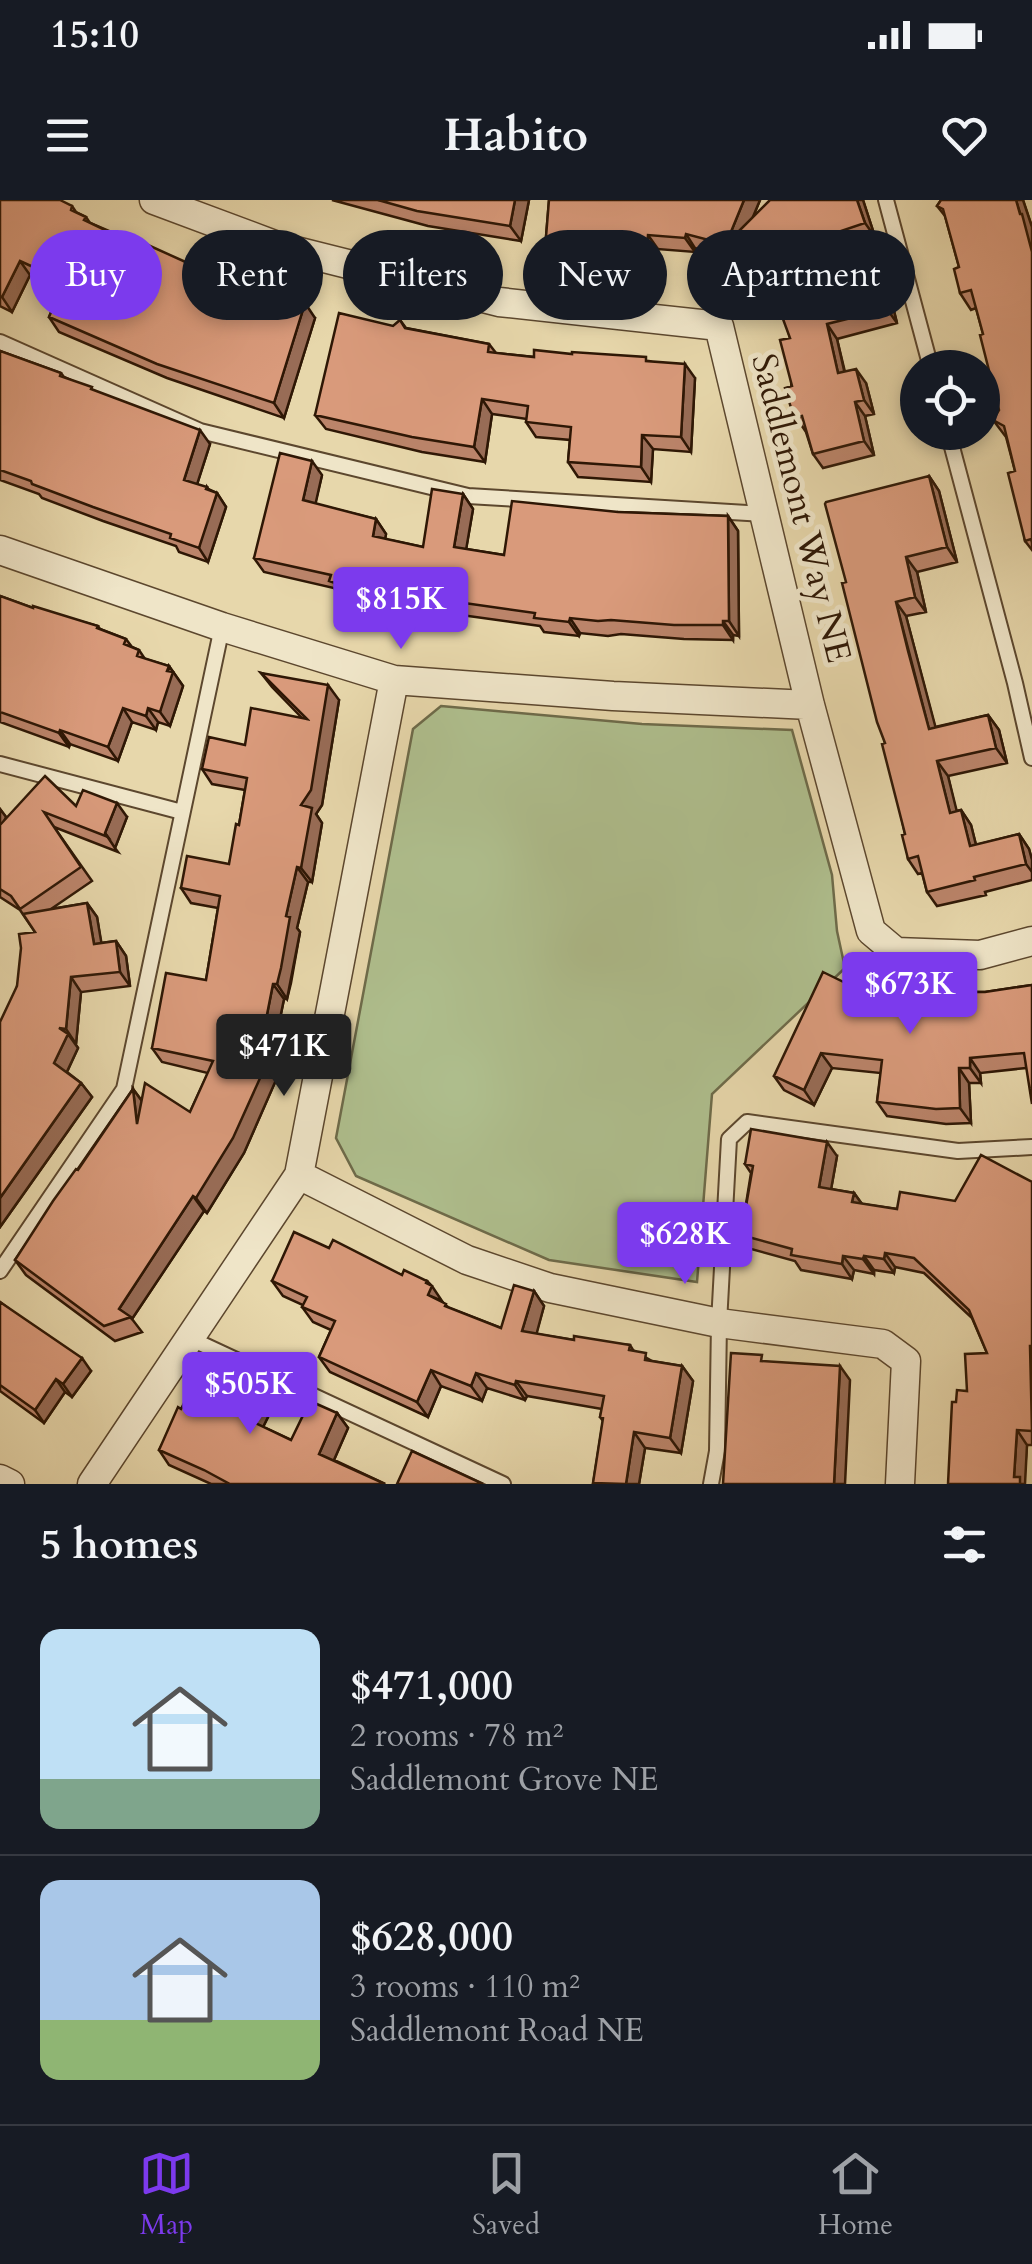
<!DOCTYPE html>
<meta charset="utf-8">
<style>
:root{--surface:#171b24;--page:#20242c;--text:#f1f3f6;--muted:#9ea1a6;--line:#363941;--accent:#7c3aed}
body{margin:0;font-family:Cardo,serif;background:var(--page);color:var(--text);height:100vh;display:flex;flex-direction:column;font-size:38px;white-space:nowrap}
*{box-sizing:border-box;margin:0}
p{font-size:32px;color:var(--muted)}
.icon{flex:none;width:55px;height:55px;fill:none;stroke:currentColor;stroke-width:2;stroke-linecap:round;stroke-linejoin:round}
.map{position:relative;height:1284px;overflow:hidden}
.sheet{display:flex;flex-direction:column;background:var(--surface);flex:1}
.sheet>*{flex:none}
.top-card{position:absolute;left:30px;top:30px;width:972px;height:90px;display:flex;gap:20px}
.buttons{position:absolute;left:900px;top:150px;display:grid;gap:20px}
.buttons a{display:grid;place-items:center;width:100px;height:100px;border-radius:50%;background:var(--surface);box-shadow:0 5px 15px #0003;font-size:50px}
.price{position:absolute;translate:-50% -85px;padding:0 22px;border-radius:10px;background:var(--accent);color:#fff;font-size:32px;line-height:65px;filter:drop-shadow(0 2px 5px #0008)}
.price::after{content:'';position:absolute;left:50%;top:60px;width:30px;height:22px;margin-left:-15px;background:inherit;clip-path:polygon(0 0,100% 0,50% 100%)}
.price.on{background:#222;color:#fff}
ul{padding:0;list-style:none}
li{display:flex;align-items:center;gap:30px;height:250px;padding:0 40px}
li+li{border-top:2px solid var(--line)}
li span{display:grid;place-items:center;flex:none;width:280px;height:200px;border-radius:20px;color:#555}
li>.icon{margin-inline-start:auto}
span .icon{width:120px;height:120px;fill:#fffc;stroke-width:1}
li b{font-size:42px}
h2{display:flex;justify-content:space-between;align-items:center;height:120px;padding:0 40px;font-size:42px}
.tag{padding:0 35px;border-radius:45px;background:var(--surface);box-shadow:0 5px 15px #0003;font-size:35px;line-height:90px}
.tag.on{background:var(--accent);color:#fff}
.status{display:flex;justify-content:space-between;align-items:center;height:70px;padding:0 50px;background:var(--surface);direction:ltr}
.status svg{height:28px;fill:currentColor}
header{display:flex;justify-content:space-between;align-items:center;height:130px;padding:0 40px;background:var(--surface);font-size:45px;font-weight:700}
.dock{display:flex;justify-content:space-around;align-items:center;height:140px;border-top:2px solid var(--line);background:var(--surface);font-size:28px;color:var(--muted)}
.dock a{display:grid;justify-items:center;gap:5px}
.dock .on{color:var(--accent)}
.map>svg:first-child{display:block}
.green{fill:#afbf8e;stroke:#6e6b4a;stroke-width:2.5}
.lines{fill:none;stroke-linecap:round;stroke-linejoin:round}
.lane-casing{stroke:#5c472e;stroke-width:18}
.street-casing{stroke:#5c472e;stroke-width:31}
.lane{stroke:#efe5c8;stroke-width:14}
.street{stroke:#efe5c8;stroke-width:28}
.wall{fill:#bb846a;stroke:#2e1705;stroke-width:2.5}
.shaded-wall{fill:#986c56;stroke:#2e1705;stroke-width:2.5}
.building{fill:#d99a7b;stroke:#2e1705;stroke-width:2.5}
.labels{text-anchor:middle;stroke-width:10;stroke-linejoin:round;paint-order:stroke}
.street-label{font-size:35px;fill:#2e1705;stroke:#efe5c8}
</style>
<div class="status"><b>15:10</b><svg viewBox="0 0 49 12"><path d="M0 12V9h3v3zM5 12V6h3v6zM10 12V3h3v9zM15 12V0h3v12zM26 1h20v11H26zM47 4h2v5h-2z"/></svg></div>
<header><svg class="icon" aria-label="menu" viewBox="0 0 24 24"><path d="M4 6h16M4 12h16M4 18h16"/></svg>Habito<svg class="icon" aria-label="heart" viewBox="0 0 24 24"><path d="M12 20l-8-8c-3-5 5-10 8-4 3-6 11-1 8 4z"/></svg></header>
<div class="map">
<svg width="1032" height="1284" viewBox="0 0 1032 1284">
<rect width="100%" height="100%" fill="#e7d7ab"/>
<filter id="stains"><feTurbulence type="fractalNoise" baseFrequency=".002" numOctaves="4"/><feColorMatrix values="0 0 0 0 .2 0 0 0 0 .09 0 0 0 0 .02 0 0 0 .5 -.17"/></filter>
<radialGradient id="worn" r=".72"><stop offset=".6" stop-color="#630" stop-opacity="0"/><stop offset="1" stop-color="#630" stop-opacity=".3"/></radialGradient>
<path class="green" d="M441,506L642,524L792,530L832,675L837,731L845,768L712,894L697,1082L549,1060L356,976L336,938L413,529Z"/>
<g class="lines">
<defs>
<path id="lane" d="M886,0L931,168
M0,142L200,231L468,296L764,314
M948,232L1015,483L1032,558
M0,564L182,612
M0,1071L124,889L222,427
M189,1138L503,1284
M711,1284L717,1251L719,1123L729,939L747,922L958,951L1032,947"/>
<path id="street" d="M154,0L280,47L499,102L719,126L810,505L871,731L896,752L980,755L1032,741
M0,350L222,427L394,480L613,496L810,505
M299,975L467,1060L550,1088L719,1123L883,1144L906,1161L900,1284
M0,1279L10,1284
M92,1284L299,975L394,480"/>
</defs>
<use href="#lane" class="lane-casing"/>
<use href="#street" class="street-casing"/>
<use href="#lane" class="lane"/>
<use href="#street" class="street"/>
</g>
<path class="wall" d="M0,0L72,6L76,12L86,17L90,23L315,118L284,218L167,178L59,132L49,117L61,89L30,75L12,112L0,106Z
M332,0H529L521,41L428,26Z
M549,0H760L753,17L863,0L875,37L842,48L856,83L879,77L889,91L897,123L837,139L845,172L866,183L874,214L865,216L874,255L823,268L813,254L806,232L792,211L790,138L779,99L769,73L761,65L695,48V52L658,49L657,61L620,58V61L566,55L563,52L556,51L546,37Z
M941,0H1023L1032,27V350L1025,341L1015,271L1006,237L993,220L999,210L983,134L976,108L971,110L960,93L959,67L945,16L937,6Z
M400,120L406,128L489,144L496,153L534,157L649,161L695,178L691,252L653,249L651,282L578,277L568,262L570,240L536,237L526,222L527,219L492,214L485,262L422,252L326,229L315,215Z
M0,151L61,173L64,177L210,244L197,284L217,293L226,307L208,362L179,352L176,346L103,321L42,298L39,294L0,280Z
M322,275L315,304L376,319L386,334L385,339L423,347L463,294L473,309L466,349L504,355L618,312L728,316L738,331L739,436L733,435V440L684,439L621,434L608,436L580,433L579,436L544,432L540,426L425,410L372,398L370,405L345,400L343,396H339L334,388L264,372L254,358Z
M929,276L939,291L957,362L917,372L926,412L906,416L919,466L935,527L988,515L999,530L1007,563L948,576L956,611L961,610L971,625L976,645L1019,634L1029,649L1032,660V680L985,692L986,695L937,706L927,692L922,673L918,674L908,659L905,634L885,543L846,382Z
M0,396L33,408L98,426L100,429L126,439L132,447L139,450L145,459L169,466L183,486L170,526L158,522L156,530L132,522L118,561L70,544L69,547L0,522Z
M261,473L339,500L322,605L316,614L322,623L312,682H308L297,728L300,732L291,783L287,799H284L275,843L281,851L276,880L244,953L207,1013L204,1011L132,1119L142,1132L115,1141L26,1075L15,1060L133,889L142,901L190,912L208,873L162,862L152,848L206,780L218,708L191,703L181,688L229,664L239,625L245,590L212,584L202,569L245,545L302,518L272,487Z
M76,606L127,617L115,648L118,652L54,627L92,681L51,709L87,703L97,717L101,743L116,741L126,756L130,786L81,792L76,844L75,843L78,848L67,872L81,883L92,897L0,1027L17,786L35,732L20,710L0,697V609L6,617L4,620Z
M1032,785L1026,868L980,873L981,883H969L971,923L946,924L887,916L877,902L881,873L832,868L814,905L784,890L774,876L856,788L891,792H985Z
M837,956L831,989L854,993L862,1004L897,1009L955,1001L1032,982V1245H1027L1024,1283L956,1202L967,1191L987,1153L972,1118L924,1073L895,1067L894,1073L874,1070V1074L854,1070L852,1079L801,1070L795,1061L751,1049L741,1035L751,973L745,964Z
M329,1048L402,1075L427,1081L442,1102L449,1108L501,1128L534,1091L544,1106L536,1134L574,1140L630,1145L633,1150L652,1161L682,1166L693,1181L681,1253L645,1248L639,1284H593L603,1221L600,1217L602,1209L527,1196L525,1200L487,1188L482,1201L441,1186L428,1217L330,1172L319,1157L331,1130L313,1122L302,1107L303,1105L283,1096L272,1081Z
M0,1102L91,1171L72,1197L65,1192L44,1223L0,1191Z
M265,1186L276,1201L263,1227L291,1240L337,1213L348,1228L334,1260L385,1284H211L169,1265L159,1250L181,1209Z"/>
<path class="shaded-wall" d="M515,0H529L521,41L510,26Z
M744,0H760L740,48L726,44Z
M857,0H863L875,37L865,23Z
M1016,0H1023L1032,27V52Z
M686,34L695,48V52L685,38Z
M832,34L842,48L861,98L851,84Z
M648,35L658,49L657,61L647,47Z
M20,61L30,75L12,112L2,97Z
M879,77L889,91L897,123L887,109Z
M305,103L315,118L284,218L274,203Z
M827,124L837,139L848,188L838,173Z
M685,164L695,178L691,252L681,237Z
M856,169L866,183L874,214L864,200Z
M482,199L492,214L485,262L474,247Z
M855,202L865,216L874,255L864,241Z
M200,230L210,244L194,294L184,280Z
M642,235L653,249L651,282L641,267Z
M312,261L322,275L313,315L303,300Z
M929,276L939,291L957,362L947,347Z
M207,287L215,299L217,293L226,307L208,362L199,348Z
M463,294L473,309L464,362L454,347Z
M728,316L738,331L739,436L729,421Z
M376,319L386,334L383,350L373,336Z
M906,357L917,372L926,412L915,397Z
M362,384L372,398L370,405L360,391Z
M896,402L906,416L940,544L929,529Z
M570,418L580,433L579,436L569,422Z
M723,421L733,435V440L723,425Z
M169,466L183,486L170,526L160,512Z
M328,485L339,500L322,605L316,614L322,623L312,682L301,668V605Z
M123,508L132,522L118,561L108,547Z
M148,508L158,522L156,530L146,516Z
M988,515L999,530L1007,563L996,548Z
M60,530L70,544L69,547L59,533Z
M937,561L948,576L961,628L950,613Z
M117,603L127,617L115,648L105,633Z
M0,609L6,617L0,631Z
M961,610L971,625L980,661L970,646Z
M1019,634L1029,649L1032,660V672L1026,664Z
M297,667L308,682L297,728L300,732L287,799L277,784L286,716Z
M87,703L97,717L104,758L94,744Z
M116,741L126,756L130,786L120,772Z
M71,777L81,792L76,844L66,829Z
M273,784L284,799L275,843L281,851L276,880L244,953L207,1013L196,998L263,835Z
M68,834L78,848L64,878L54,863Z
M821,853L832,868L814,905L804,890Z
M970,858L980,873L981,883L970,868Z
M959,868L969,883L971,923L960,908Z
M81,883L92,897L0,1027V998Z
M133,889L144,904L137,924Z
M827,942L837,956L829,1001L819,987Z
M854,993L864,1007L852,1002Z
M193,996L204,1011L132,1119L119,1109Z
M885,1053L895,1067L894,1073L884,1059Z
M843,1056L854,1070L852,1079L842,1064Z
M864,1056L874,1070V1074L863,1059Z
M427,1081L432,1086L442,1101L428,1095L426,1083Z
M534,1091L544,1106L533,1147L522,1131Z
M82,1158L91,1171L72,1197L63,1184Z
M682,1166L693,1181L681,1253L670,1238Z
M840,1166L850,1180L845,1284H834Z
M431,1170L441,1186L428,1217L417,1202Z
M476,1173L487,1188L482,1201L471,1186Z
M56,1179L65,1192L44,1223L35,1210Z
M516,1181L527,1196L525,1200L515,1185Z
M265,1186L276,1201L259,1235L249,1220Z
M337,1213L348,1228L330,1269L319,1254Z
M1017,1230L1027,1245L1025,1284H1019L1014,1277Z
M634,1232L645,1248L639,1284H626Z"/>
<path class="building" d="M0,0H60L72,6L71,10L86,17L84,20L126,40L128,36L190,64L305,103L274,203L157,164L49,117L64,81L20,61L2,97L0,96Z
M378,0H515L510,26L417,11Z
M549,0H744L726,44L770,0H857L865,23L832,34L851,84L879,77L887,109L827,124L838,173L856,169L864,200L855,202L864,241L813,254L802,216L796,217L794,211H792L785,188L792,186L780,140L790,138L776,100L779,99L766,66L751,51L686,34L685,38L648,35L647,47L610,44V47L556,41V38L546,37Z
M941,0H1016L1020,14H1022L1032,52V342L1031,339L1025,341L1008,273L1015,271L1004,226L993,220L999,210L980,135L983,134L971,90L960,93L954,69L959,67L943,9L937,6Z
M339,113L393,126L400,120L405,128L489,144L488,152L534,157V150L572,154V152L646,157V161L685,164L681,237L642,235L641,267L568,262L571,227L526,222L528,206L482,199L474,247L412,237L315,215Z
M0,151L61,173L60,176L92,187L91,189L200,230L184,280L207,287L206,289L217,293L199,348L170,338L171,334L93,307L32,284L31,281L0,270Z
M280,253L312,261L303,300L376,319L373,336L423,347L432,289L463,294L454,347L504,355L512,301L618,312L728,316L729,421H723V425H674L611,420L598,421L570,418L569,422L534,418L535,413L415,396L362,384L360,391L335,385V383L329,381L331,375L254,358Z
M929,276L947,347L906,357L915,397L896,402L908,451L929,529L988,515L996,548L937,561L950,613L961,610L970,646L1019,634L1026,664L974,677L975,680L927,692L918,656L908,659L902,635L905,634L882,544L885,543L877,522L842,383L846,382L825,304L826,302Z
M0,396L33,408V406L98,426L97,428L126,439L124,444L139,450L137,456L169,466L167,471L173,472L160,512L148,508L146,516L123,508L108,547L60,530L59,533L0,512Z
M261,473L328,485L311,590L301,605L312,608L301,668L297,667L286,716L290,717L281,768L277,784H273L263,835L271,836L266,865L233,938L196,998L193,996L119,1109L131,1117L104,1126L15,1060L53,1001L76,969L78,970L133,889L137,924L145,883L190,912L213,861L152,848L166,773L206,780L220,696L181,688L187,656L229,664L236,624L239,625L247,578L202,569L209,537L245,545L251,508L307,519Z
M45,576L76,606L83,590L117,603L105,633L108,637L44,612L81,667L20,709L11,696L0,689V625Z
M87,703L94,744L116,741L120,772L71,777L66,829L59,828L68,834L54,863L81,883L0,998V822L17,786L21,748L19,734L35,732L23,714Z
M823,772L856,788L891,792H985L1032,785V904L1024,853L970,858V868H959L960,908L936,909L877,902L882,860L821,853L804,890L774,876Z
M751,929L827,942L819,987L854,993L852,1002L897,1009L900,992L955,1001L981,955L1032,982V1146H1030L1032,1231L1017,1230L1014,1277H1020V1284H948L952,1202H956L957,1190L967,1191L965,1154L987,1153L969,1110L914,1058L885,1053L884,1059L864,1056L863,1059L843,1056L842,1064L791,1055L792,1049L741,1035L753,966L745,964Z
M294,1032L329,1048L333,1040L402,1075L404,1070L427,1081L426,1083L432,1086L428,1095L446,1104L445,1106L501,1128L514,1085L534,1091L522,1131L574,1140V1136L630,1145L629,1150L646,1153L645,1160L682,1166L670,1238L634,1232L626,1284L593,1283L603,1218L600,1217L604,1196L516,1181L515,1185L476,1173L471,1186L431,1170L417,1202L319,1157L335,1121L302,1107L307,1097L272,1081Z
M0,1102L82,1158L63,1184L56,1179L35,1210L0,1185Z
M731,1153L762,1155L761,1161L840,1166L834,1284H723Z
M207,1158L265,1186L249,1220L291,1240L310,1201L337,1213L319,1254L385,1284H227L228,1283L204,1270L159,1250L178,1207L181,1209Z
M412,1251L483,1284H397Z"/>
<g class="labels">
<g class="street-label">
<text transform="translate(802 308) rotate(76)" y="12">Saddlemont Way NE</text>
</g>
</g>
<rect width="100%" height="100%" filter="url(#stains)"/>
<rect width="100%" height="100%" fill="url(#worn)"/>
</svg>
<div class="buttons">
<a><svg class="icon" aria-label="locate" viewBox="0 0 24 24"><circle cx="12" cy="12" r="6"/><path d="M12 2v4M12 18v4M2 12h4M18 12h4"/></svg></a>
</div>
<b class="price" style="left:401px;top:452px">$815K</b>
<b class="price" style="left:910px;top:837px">$673K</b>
<b class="price on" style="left:284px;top:899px">$471K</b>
<b class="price" style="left:685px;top:1087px">$628K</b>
<b class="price" style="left:250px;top:1237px">$505K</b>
<div class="top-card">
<a class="tag on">Buy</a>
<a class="tag">Rent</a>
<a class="tag">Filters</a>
<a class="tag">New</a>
<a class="tag">Apartment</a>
</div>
</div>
<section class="sheet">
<h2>5 homes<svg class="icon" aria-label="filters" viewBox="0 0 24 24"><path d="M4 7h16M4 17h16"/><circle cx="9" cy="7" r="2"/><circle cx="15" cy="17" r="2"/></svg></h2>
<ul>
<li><span style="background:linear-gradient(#bfe0f5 75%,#7fa58c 0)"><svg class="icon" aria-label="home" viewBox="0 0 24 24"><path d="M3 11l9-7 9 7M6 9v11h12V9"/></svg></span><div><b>$471,000</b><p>2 rooms · 78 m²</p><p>Saddlemont Grove NE</p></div></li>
<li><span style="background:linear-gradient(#a9c7e8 70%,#8fb573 0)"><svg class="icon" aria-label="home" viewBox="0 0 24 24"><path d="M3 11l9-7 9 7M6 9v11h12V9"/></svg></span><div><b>$628,000</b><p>3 rooms · 110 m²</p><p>Saddlemont Road NE</p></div></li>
</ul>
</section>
<nav class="dock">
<a class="on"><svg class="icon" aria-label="map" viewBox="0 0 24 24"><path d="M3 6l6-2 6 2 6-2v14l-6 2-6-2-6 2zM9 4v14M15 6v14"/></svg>Map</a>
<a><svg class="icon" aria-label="saved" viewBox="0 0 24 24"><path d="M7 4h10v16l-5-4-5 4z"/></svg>Saved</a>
<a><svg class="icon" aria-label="home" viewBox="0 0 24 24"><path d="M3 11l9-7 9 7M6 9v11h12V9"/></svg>Home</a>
</nav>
